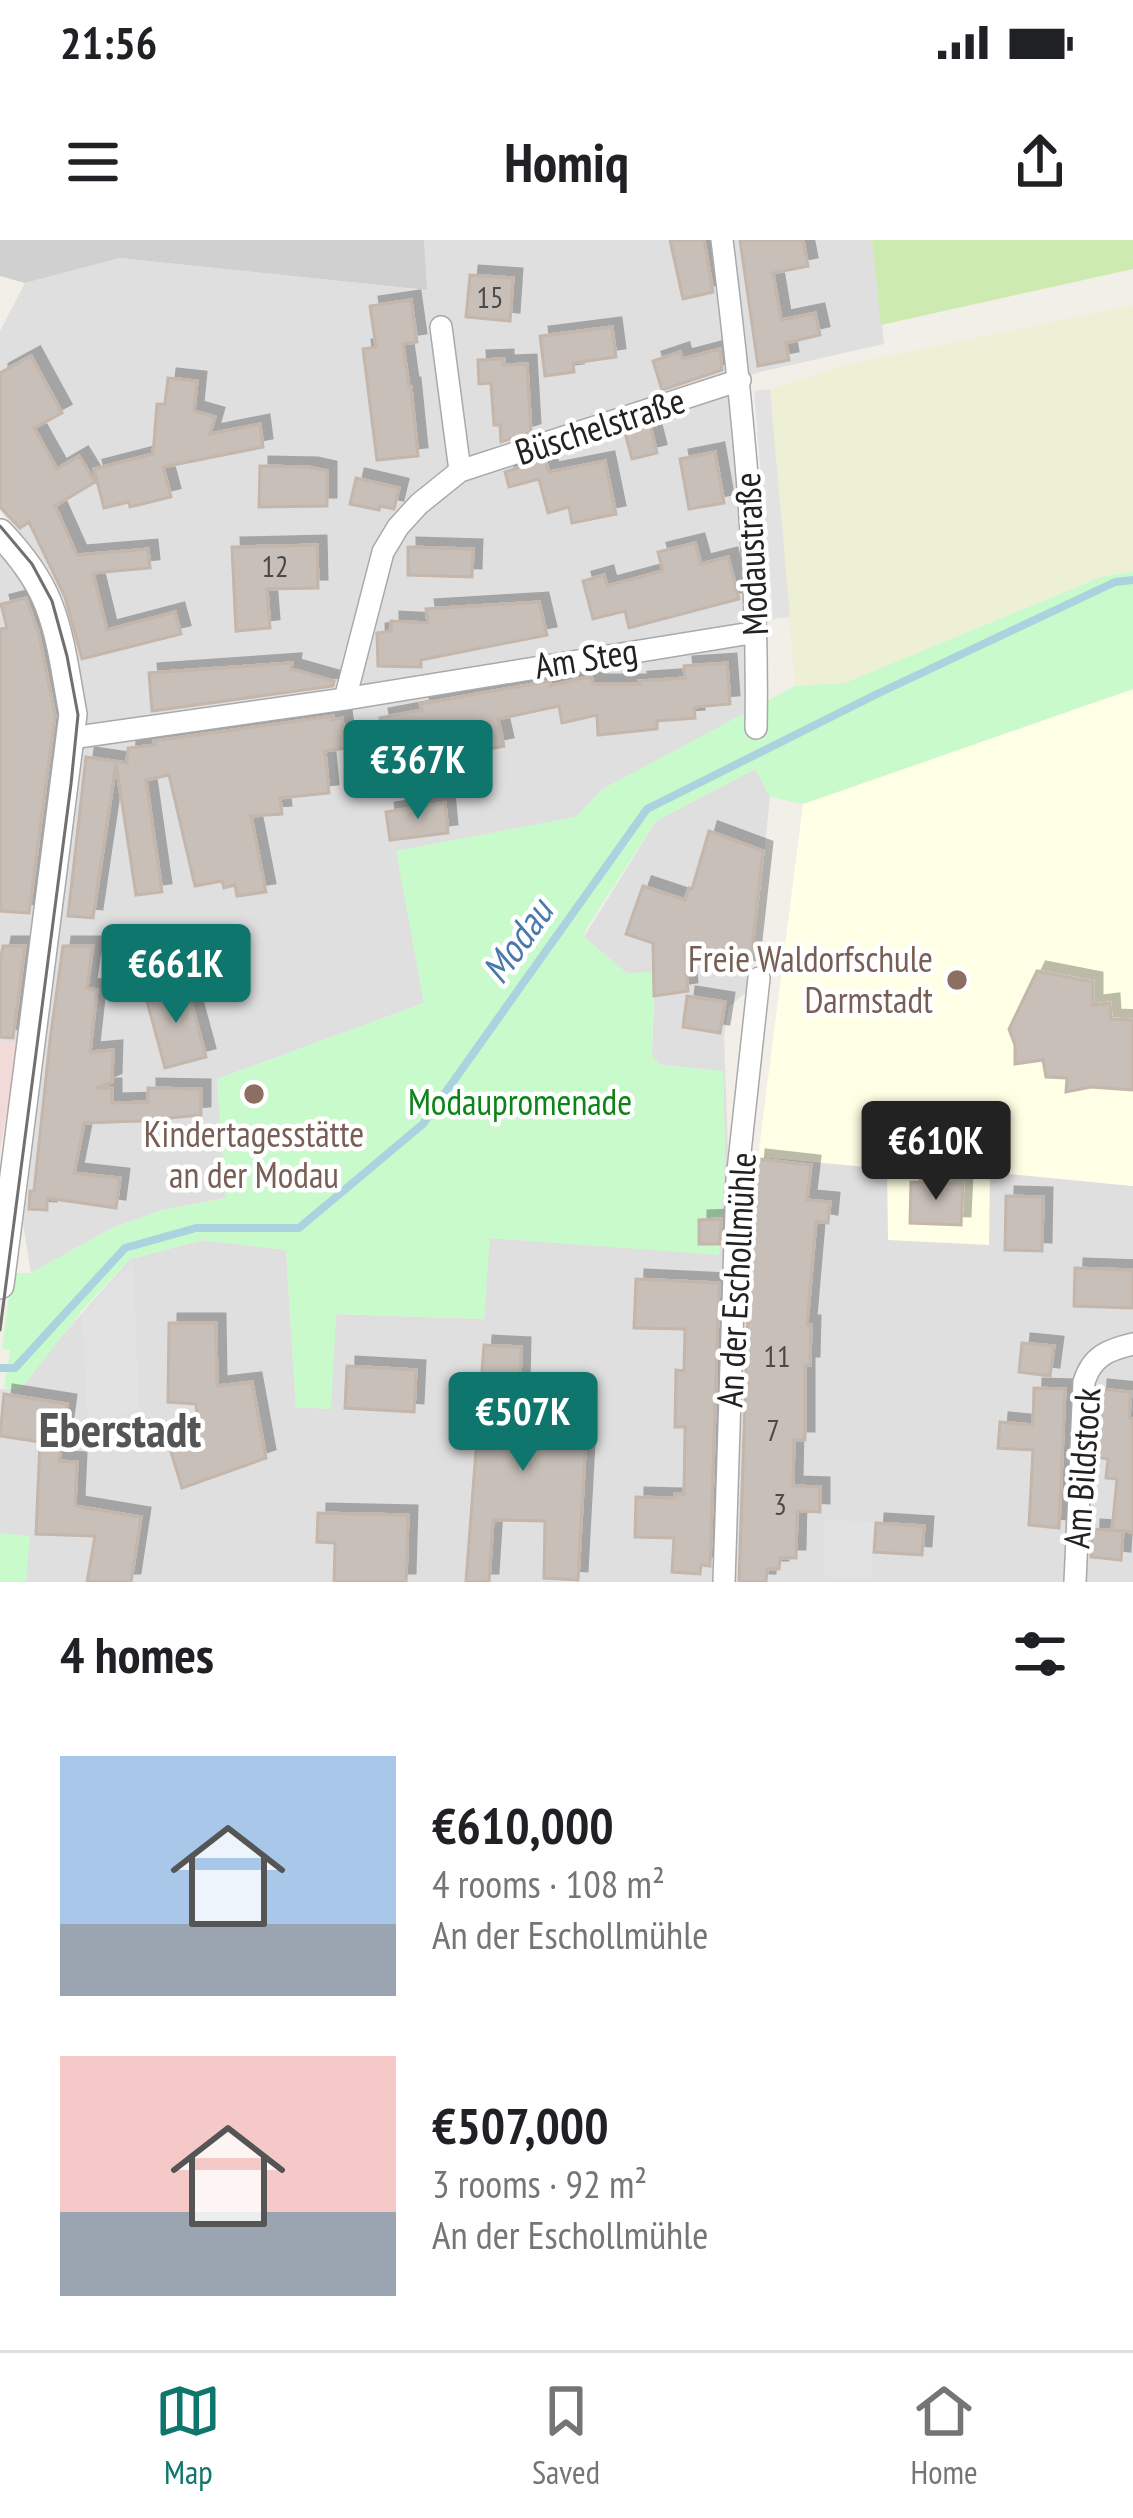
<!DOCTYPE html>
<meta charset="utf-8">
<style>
:root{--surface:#fff;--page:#f6f6f6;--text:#202124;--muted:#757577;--line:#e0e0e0;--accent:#0f766e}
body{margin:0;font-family:"PT Sans Narrow",sans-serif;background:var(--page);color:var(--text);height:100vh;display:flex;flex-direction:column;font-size:45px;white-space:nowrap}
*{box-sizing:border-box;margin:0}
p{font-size:39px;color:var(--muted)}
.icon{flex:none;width:66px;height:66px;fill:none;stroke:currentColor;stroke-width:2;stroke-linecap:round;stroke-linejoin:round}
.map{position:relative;height:1342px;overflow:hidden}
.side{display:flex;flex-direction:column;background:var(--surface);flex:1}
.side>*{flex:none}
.price{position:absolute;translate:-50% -102px;padding:0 27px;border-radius:12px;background:var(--accent);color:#fff;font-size:39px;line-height:78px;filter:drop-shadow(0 3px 6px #0008)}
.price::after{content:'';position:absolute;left:50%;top:72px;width:36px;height:27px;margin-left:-18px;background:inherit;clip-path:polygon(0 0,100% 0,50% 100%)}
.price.current{background:#222;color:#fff}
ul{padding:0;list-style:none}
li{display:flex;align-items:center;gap:36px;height:300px;padding:0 60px}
li span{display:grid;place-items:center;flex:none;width:336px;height:240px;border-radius:0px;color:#555}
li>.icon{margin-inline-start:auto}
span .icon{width:144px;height:144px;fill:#fffc;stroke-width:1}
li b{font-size:51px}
h2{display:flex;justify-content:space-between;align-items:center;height:144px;padding:0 60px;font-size:51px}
.status{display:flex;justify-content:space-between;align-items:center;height:84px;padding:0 60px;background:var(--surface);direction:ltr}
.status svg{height:33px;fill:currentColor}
header{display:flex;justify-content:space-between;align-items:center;height:156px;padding:0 60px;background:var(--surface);font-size:54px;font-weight:700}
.tabs{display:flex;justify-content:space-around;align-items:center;height:168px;border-top:3px solid var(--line);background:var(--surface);font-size:33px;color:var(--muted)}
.tabs a{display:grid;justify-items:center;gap:6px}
.tabs .current{color:var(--accent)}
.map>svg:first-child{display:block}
.residential{fill:#e0dfdf}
.commercial{fill:#f2dad9}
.education{fill:#ffffe5}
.religious{fill:#d0d0d0}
.farmland{fill:#eef0d5}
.grass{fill:#cdebb0}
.park{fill:#c8facc}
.parking{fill:#e2e2e2}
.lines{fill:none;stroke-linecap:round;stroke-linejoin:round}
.stream{stroke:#aad3df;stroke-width:8}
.building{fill:#c7bfb8;stroke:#c4b6ab;stroke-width:3;filter:url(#shadow)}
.minor-casing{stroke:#a9a9a9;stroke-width:24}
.tertiary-casing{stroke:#a9a9a9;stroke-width:30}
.minor{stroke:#fff;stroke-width:21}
.tertiary{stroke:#fff;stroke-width:27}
.tram{stroke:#707070;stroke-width:3}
.education-dot{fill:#8d6e63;stroke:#fff;stroke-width:4.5}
.labels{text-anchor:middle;stroke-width:9;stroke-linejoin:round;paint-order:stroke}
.number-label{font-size:30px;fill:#4b4948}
.street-label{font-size:36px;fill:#222;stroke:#fff}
.education-label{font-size:36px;fill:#785e54;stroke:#fff;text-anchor:end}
.park-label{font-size:36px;fill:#0c8416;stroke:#fff}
.water-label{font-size:39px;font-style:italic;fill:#4a7aab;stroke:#fff}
.district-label{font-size:48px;font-weight:bold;fill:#555;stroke:#fff}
</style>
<div class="status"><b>21:56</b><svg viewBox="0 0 49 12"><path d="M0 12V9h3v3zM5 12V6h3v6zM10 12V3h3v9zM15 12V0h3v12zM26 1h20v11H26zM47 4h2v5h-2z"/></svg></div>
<header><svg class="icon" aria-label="menu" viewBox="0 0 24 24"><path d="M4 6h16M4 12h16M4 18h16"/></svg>Homiq<svg class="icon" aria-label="share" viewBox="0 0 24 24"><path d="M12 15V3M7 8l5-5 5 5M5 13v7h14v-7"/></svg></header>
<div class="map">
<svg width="1133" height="1342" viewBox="0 0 1133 1342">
<defs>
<filter id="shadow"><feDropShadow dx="9" dy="-9" stdDeviation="0" flood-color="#0004"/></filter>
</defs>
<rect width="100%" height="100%" fill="#f2efe9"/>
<path class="residential" d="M424,0H872L884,104L764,131L490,208L737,154L750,472L601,550L576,577L397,611L424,763L217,839L226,958L162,970L112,988L31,1033L23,984L86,476L26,303L0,270V91L25,43L120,18L426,50Z
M0,312L32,349L62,467L19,803L0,801Z
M755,529L770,557L750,749L729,767L724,796L728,912L888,929V999L989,932L1133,946V1342H0V1149H15L130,1019L203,1000L286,1010L296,1167L330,1169L336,1074L484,1079L489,998L719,1014L725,912L723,831L660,825L652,816L654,757L584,697L656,581Z"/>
<path class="commercial" d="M0,801L19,803L0,911Z"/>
<path class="education" d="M1133,449V946L990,932L989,1005L888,1000L887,929L758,917L803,564Z"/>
<path class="religious" d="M0,0H424L427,50L120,18L25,43L0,36Z"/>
<path class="farmland" d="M1133,65V331L1101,337L845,443L795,446L770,149L846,125Z"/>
<path class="grass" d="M872,0H1133V29L881,85Z"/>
<path class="park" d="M1133,331V449L803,564L770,557L755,529L656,581L586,689L584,697L627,733L654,732L652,816L660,825L723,831L725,912L719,1015L490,998L484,1079L336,1074L331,1169L296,1167L286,1010L203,1000L130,1019L84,1068L25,1144L15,1149L4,1148L10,1110L2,1109L12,1033H31L112,988L162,970L226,958L217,839L424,763L396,611L576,577L601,550L795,446L845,443L1101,337Z
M0,1293L30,1296L26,1342H0Z"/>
<path class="parking" d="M770,149L790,377L773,379L754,151Z
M133,1022L139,1169L88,1186L82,1074Z
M825,1280L874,1282L871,1339L823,1337Z"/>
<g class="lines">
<path class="stream" d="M0,1128H15L125,1008L196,988H299L423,884L647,569L877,454L1115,342L1133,340"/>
</g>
<path class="building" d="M670,0H704L713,52L683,59Z
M740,0H803L808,26L773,33L781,80L815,73L820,95L786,103L789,120L758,126Z
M470,35L513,38L510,81L466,77Z
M411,60L417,102L403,104L409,147H411L418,216L377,220L363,109L376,107L370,66Z
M612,87L616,117L573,123L574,132L545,136L540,96Z
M720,109L722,130L662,150L653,121L680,112L682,119Z
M31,116L62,173L34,188L57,229L79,216L95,242L55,266L77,315L148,309L150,328L93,333L107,390L175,372L181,394L82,419L65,357L29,282L20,288L0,267V133Z
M504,119V125L527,124L531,192L501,202L500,185H494L491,143L479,144L478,120Z
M168,138L197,141L194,171L215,177L210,194L260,184L263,207L163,227L171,257L130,267L129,262L104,268L94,229L153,214L157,164H165Z
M650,185L657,213L632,219L625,193Z
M715,212L724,263L689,269L680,219Z
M545,219L549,232L605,221L616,274L572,283L569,267L548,273L539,239L509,247L505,232Z
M260,226L309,227L327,231V266L259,267Z
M356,238L399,248L394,269L380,266L379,270L350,264Z
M695,303L701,324L728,317L739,359L629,388L625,371L593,379L583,341L604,335L607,346L663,331L658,312Z
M317,305L318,348L267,349L270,388L236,391L232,307Z
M408,307L473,309L472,337L408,335Z
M26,358L39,395L55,475L29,673L0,671V389L7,388L1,364Z
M539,362L547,395L421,420V427L378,426L377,393L391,391V381L428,383L426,369Z
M292,423L291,429L334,441L333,446L152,471L149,433Z
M727,423L730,464L694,467L695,478L657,481V489L598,495L597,475L562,483L559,466L498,479L504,506L460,515L465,536L447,540L441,512L388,522L380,478L422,470L420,464L550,441L551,446L591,436L593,444H640L639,441L685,438L684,426Z
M333,476L332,480L342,478L346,508L325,511L329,553L280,558L282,574L251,576L266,652L237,656L235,645L224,648L222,641L195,646L169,535L146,540L162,652L136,655L116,523L93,678L68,676L86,517L127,523L128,508L155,505L154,501Z
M445,563L448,593L390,600L386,572Z
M709,591L763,611L750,727L747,729L684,707L688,751L654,756L653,703L626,694L643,646L685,660L689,648L692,649Z
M3,706H25L13,798L0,797V722Z
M63,706H93L87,748L97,750L90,812L113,810L112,842L96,848H112V863L148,862V848L201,849V875L140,881L84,883L74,933L120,938L116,968L47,958V970L29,969L30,951H34L50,800Z
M1037,731L1093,742V765L1110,763L1111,779L1133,780V850L1091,847L1066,852L1067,838L1046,837L1043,820L1015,824V805L1009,789Z
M186,743L206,817L165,828L145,754Z
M687,756L725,762L720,793L683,787Z
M757,919L811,925L807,960L830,962L828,983L816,981L807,1085H811L810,1125H805V1200H794L793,1246L820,1247V1272L797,1271L796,1318H780L779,1329H767L766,1342H739L752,954L754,955Z
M911,942L963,944L961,985L910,983Z
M1006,956L1043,957L1042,1011L1005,1010Z
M721,979L720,1004H699V980Z
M1075,1028L1133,1030V1068L1074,1066Z
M636,1039L719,1043L710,1326L701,1325L700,1334L672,1332L674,1298L635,1297L636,1257L675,1258V1254H684L685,1187H675L676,1130L684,1131L685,1089L634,1088Z
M169,1083H216L217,1146L252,1142L266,1218L182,1248L171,1212L200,1201L196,1164L168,1162Z
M1022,1103L1054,1106L1050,1136L1019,1132Z
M484,1105L521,1107L519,1193L586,1194L578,1340L544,1338L545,1281L493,1280L489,1342H466Z
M347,1126L416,1130L414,1172L345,1168Z
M1034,1148L1065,1149L1059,1288L1029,1285L1033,1210L998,1208L1000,1182L1033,1185Z
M1099,1149L1131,1152L1129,1178L1133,1179V1292L1112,1290L1117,1239L1106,1238L1108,1219L1096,1217Z
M4,1154L67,1164L59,1221L77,1222L75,1266L141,1277L131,1342H87L95,1296L36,1294L40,1202L0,1196Z
M318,1273L408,1275L406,1342H334L335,1303L317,1302Z
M876,1283L924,1286L922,1315L874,1312Z
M1092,1289L1123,1291L1121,1320L1091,1317Z"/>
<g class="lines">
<defs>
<path id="minor" d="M722,0C742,162 759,325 756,488
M441,87L460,231
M345,459L383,312L398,287L419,264L460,231L740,140
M71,498L345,459L757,392
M724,1342L737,940L759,738
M1075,1342L1084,1142C1092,1116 1108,1110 1133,1104"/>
<path id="tertiary" d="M0,293C18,312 38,338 48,363C62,398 66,438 73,474L0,1045"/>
</defs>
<use href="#minor" class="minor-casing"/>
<use href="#tertiary" class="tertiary-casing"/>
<use href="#minor" class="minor"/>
<use href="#tertiary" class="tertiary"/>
<path class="tram" d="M0,286L32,324L52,361L67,416L78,475L71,544L0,1090"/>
</g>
<g class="education-dot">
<circle cx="957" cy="740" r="12"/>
<circle cx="254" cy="854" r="12"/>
</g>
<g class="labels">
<g class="number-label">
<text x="490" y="68">15</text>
<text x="275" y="337">12</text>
<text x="777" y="1127">11</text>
<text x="773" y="1201">7</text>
<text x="780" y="1275">3</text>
</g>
<g class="street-label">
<text transform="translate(600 186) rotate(-18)" y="13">Büschelstraße</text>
<text transform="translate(751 314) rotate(-93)" y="13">Modaustraße</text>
<text transform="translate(586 418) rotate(-9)" y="13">Am Steg</text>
<text transform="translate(736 1040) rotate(-87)" y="13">An der Eschollmühle</text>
<text transform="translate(1082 1228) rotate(-86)" y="13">Am Bildstock</text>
</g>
<g class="education-label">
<text x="933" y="732">Freie Waldorfschule<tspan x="933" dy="41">Darmstadt</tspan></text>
<text x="254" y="907" text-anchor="middle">Kindertagesstätte<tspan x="254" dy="41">an der Modau</tspan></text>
</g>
<g class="park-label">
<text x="520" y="875">Modaupromenade</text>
</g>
<g class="water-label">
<text transform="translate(517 701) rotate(-55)" y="14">Modau</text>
</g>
<g class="district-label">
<text x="120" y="1207">Eberstadt</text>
</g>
</g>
</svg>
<b class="price" style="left:418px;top:582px">€367K</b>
<b class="price" style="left:176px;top:786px">€661K</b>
<b class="price current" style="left:936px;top:963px">€610K</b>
<b class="price" style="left:523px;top:1234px">€507K</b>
</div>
<section class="side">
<h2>4 homes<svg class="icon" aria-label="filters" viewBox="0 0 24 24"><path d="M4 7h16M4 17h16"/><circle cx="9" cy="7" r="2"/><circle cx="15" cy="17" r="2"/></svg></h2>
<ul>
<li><span style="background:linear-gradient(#a9c7e8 70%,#9aa5b1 0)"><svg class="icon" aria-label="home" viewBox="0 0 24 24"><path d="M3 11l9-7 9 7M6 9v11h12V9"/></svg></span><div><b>€610,000</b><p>4 rooms · 108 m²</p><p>An der Eschollmühle</p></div></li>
<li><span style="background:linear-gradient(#f6c9c9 65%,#9aa5b1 0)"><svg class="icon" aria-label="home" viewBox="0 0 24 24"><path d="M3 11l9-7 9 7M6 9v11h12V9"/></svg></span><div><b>€507,000</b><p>3 rooms · 92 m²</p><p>An der Eschollmühle</p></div></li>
</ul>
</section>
<nav class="tabs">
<a class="current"><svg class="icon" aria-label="map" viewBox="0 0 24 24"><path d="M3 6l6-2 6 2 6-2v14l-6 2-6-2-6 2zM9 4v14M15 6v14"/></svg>Map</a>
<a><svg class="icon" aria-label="saved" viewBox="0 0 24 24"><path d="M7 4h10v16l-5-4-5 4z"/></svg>Saved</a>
<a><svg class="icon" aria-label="home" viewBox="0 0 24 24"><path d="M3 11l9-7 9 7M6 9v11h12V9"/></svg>Home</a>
</nav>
